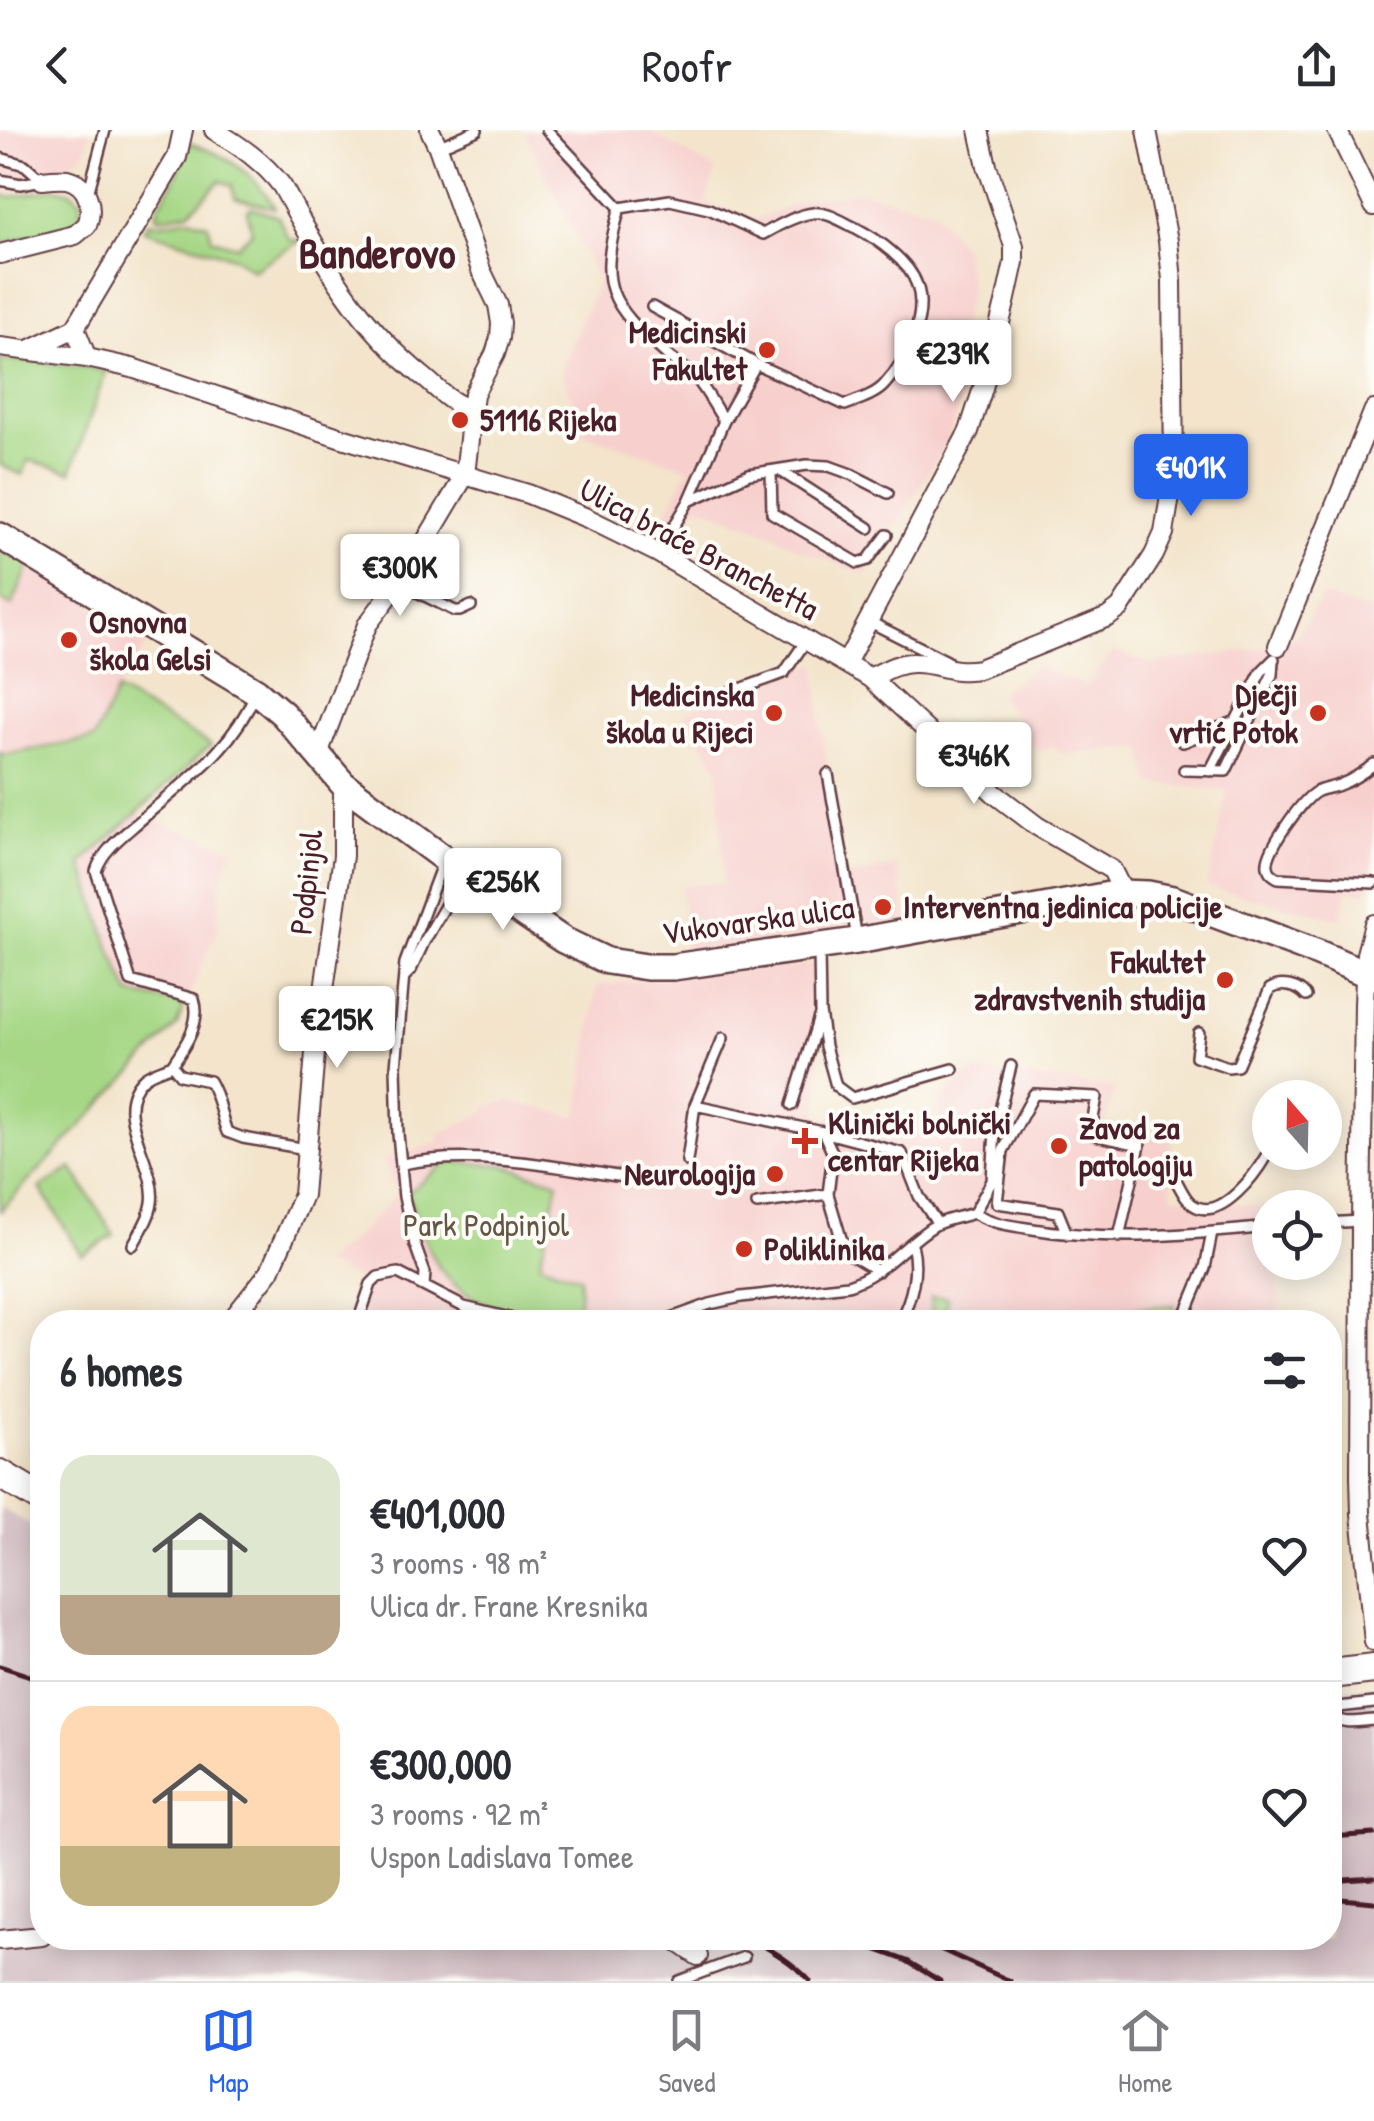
<!DOCTYPE html>
<meta charset="utf-8">
<style>
:root{--surface:#fff;--page:#f7f7f7;--text:#2b2b33;--muted:#7c7c81;--line:#e1e1e2;--accent:#2563eb}
body{margin:0;font-family:"Patrick Hand",sans-serif;background:var(--page);color:var(--text);height:100vh;display:flex;flex-direction:column;font-size:38px;white-space:nowrap}
*{box-sizing:border-box;margin:0}
p{font-size:32px;color:var(--muted)}
.icon{flex:none;width:55px;height:55px;fill:none;stroke:currentColor;stroke-width:2;stroke-linecap:round;stroke-linejoin:round}
.map{position:relative;flex:1;overflow:hidden}
.sheet{position:absolute;left:30px;top:1180px;width:1312px;height:640px;display:flex;flex-direction:column;background:var(--surface);border-radius:40px;box-shadow:0 5px 25px #0003}
.sheet>*{flex:none}
.needle{width:65px;rotate:340deg}
.controls{position:absolute;left:1252px;top:950px;display:grid;gap:20px}
.controls a{display:grid;place-items:center;width:90px;height:90px;border-radius:50%;background:var(--surface);box-shadow:0 5px 25px #0003;font-size:50px}
.price{position:absolute;translate:-50% -85px;padding:0 22px;border-radius:10px;background:#fff;color:#222;font-size:32px;line-height:65px;filter:drop-shadow(0 2px 5px #0008)}
.price::after{content:'';position:absolute;left:50%;top:60px;width:30px;height:22px;margin-left:-15px;background:inherit;clip-path:polygon(0 0,100% 0,50% 100%)}
.price.on{background:var(--accent);color:#fff}
ul{padding:0;list-style:none}
li{display:flex;align-items:center;gap:30px;height:250px;padding:0 30px}
li+li{border-top:2px solid var(--line)}
li span{display:grid;place-items:center;flex:none;width:280px;height:200px;border-radius:30px;color:#555}
li>.icon{margin-inline-start:auto}
span .icon{width:120px;height:120px;fill:#fffc;stroke-width:1}
li b{font-size:42px}
h2{display:flex;justify-content:space-between;align-items:center;height:120px;padding:0 30px;font-size:42px}
header{display:flex;justify-content:space-between;align-items:center;height:130px;padding:0 30px;background:var(--surface);font-size:45px;font-weight:600}
.tab-bar{display:flex;justify-content:space-around;align-items:center;height:140px;border-top:2px solid var(--line);background:var(--surface);font-size:28px;color:var(--muted)}
.tab-bar a{display:grid;justify-items:center;gap:5px}
.tab-bar .on{color:var(--accent)}
.map>svg:first-child{display:block}
.built{fill:#f7d0ce}
.industrial{fill:#d2bec4}
.green{fill:#a6d785;stroke:#787b58;stroke-width:2.5}
.lines{fill:none;stroke-linecap:round;stroke-linejoin:round}
.lane-casing{stroke:#633d43;stroke-width:14}
.street-casing{stroke:#633d43;stroke-width:22}
.secondary-casing{stroke:#633d43;stroke-width:30}
.primary-casing{stroke:#633d43;stroke-width:32}
.lane{stroke:#fff;stroke-width:9}
.street{stroke:#fff;stroke-width:18}
.secondary{stroke:#fff;stroke-width:25}
.primary{stroke:#fff;stroke-width:28}
.rail{stroke:#4a1f2b;stroke-width:5}
.poi-dot{fill:#c8321e;stroke:#fdfcf7;stroke-width:4}
.labels{text-anchor:middle;stroke-width:8;stroke-linejoin:round;paint-order:stroke}
.poi-label{font-size:32px;font-weight:bold;fill:#4a1f2b;stroke:#fdfcf7;text-anchor:start}
.street-label{font-size:32px;fill:#4a1f2b;stroke:#fdfcf7}
.park-label{font-size:32px;fill:#665646;stroke:#fdfcf7}
.district-label{font-size:42px;font-weight:bold;fill:#4a1f2b;stroke:#fdfcf7}
</style>
<header><svg class="icon" aria-label="back" viewBox="0 0 24 24"><path d="M15 5l-7 7 7 7"/></svg>Roofr<svg class="icon" aria-label="share" viewBox="0 0 24 24"><path d="M12 15V3M7 8l5-5 5 5M5 13v7h14v-7"/></svg></header>
<div class="map">
<svg width="1374" height="1851" viewBox="0 0 1374 1851">
<rect width="100%" height="100%" fill="#fdfcf7"/>
<filter id="ink" filterUnits="userSpaceOnUse"><feTurbulence type="fractalNoise" baseFrequency=".01" numOctaves="2"/><feDisplacementMap in="SourceGraphic" scale="20" xChannelSelector="R" yChannelSelector="G"/><feConvolveMatrix kernelMatrix="1 2 1 2 8 2 1 2 1" color-interpolation-filters="sRGB"/></filter>
<filter id="wash" filterUnits="userSpaceOnUse"><feTurbulence type="fractalNoise" baseFrequency=".0048" numOctaves="4" result="noise"/><feDisplacementMap in="SourceGraphic" scale="40" xChannelSelector="R" yChannelSelector="G"/><feGaussianBlur stdDeviation="2.25" result="paint"/><feColorMatrix in="noise" values="0 0 0 0 0 0 0 0 0 0 0 0 0 0 0 0 0 1.4 0 .05"/><feComposite in="paint" operator="in"/></filter>
<g filter="url(#wash)">
<rect width="100%" height="100%" fill="#f3e4cb"/>
<path class="built" d="M0,0H90L86,19L49,57L4,63L0,62Z
M528,0H648L716,41L705,72L756,89L804,70L861,61L935,81L963,117L970,160L956,216L974,225L950,307L866,445L801,420L768,402L698,375L675,416L655,406L689,338L585,304L561,241L598,151L525,4Z
M30,433L148,512L117,561L94,609L2,625L0,622V469L11,475Z
M1322,466L1374,482V728L1366,762L1348,760L1340,789L1207,757L1227,661L1150,653L1143,617L1063,625L1052,616L1039,623L999,564L1036,536L1085,556L1114,521L1150,534L1278,516L1297,506Z
M817,533L821,592L844,748L897,736L908,794L686,824L681,756L723,753L718,638L684,583Z
M136,683L233,719L221,751L218,799L185,874L130,864L111,821L82,732Z
M822,833L818,986L934,1009L942,968L974,941L1116,958L1104,994L1171,1009L1172,1065L1270,1078V1132L1275,1133L1282,1192H347L359,1150L323,1133L358,1105L396,1064L383,1029L439,1013V1004L487,981V976L510,971L578,987L597,855Z"/>
<path class="industrial" d="M0,1378L42,1401V1808H1330V1560L1374,1556V1851H0Z"/>
<path class="green" d="M189,13C227,25 255,43 275,78L235,68L232,55L220,51L189,82L158,88L155,83L159,82L157,78L176,48Z
M56,58L71,62L81,71V84L73,96L0,114V65L11,67Z
M251,77L278,86L288,108L300,111L252,140L236,128L144,100L149,92L156,94L190,88L208,94L212,109L237,116L252,102L247,81Z
M0,229L58,233L106,241L71,342L28,330L23,345L0,335Z
M0,415L30,433L12,476L0,469Z
M117,561L211,615L82,733L111,821L130,864L185,874L177,895L0,1081V622L3,625L94,609Z
M448,1032L503,1035L558,1052L540,1133L580,1147L578,1192C525,1192 470,1181 438,1136C426,1119 415,1084 407,1063Z
M72,1038L114,1105L82,1125L40,1058Z
M931,1167H947L946,1192H932Z
M1175,1175L1174,1181L1163,1192H1130L1129,1179Z"/>
</g>
<g filter="url(#ink)">
<g class="lines">
<defs>
<path id="lane" d="M547,0L620,78L670,70L709,79L763,104C778,96 796,85 813,83C826,81 843,92 856,98C877,109 909,131 917,155C928,187 907,230 885,254C876,265 858,270 845,275L756,234L724,291
M438,17L477,0
M0,28L25,35L42,50
M0,50L21,54L42,50
M88,64L105,0
M620,78C597,157 608,173 668,226C676,233 686,238 693,245C705,257 714,276 724,291L689,371L658,423
M652,177L756,234
M779,340L869,398
M771,341L772,383L858,433L868,430L887,405
M689,371L749,344L807,335L829,336L851,344L888,363
M399,453L455,481H460L471,476
M868,491L947,531L948,534
M255,564C232,620 186,650 142,689C125,704 103,719 96,741L131,851L194,869C202,892 185,916 172,935L180,945L209,951C219,967 220,984 227,1002L243,1008L306,1019
M708,571L784,543L806,511
M1183,612L1236,591
M1374,634C1363,643 1353,650 1339,655C1332,658 1323,658 1316,662C1302,670 1265,721 1268,736C1269,743 1272,744 1278,748L1374,753
M1184,640L1226,641L1272,545L1273,531
M1210,641L1261,542L1274,529
M828,644L857,808
M819,820L820,882L825,916L836,956L852,968L953,939
M405,846L411,840L424,812L462,747
M1199,903L1196,926L1228,937L1237,936L1270,859C1281,852 1298,856 1306,866
M695,975L823,1002L902,1023L919,1066L937,1093
M792,975L819,887
M823,1002L833,1024L828,1064L841,1108L851,1125L878,1141
M687,1031L695,975L723,908
M402,1034C479,1019 559,1038 637,1049
M1177,1052C1182,1061 1187,1073 1197,1077C1223,1088 1255,1045 1266,1026
M757,1074L828,1064
M974,1083L992,1051L995,1000L1011,936
M1325,1093L1361,1091
M1067,1104L1058,1082L997,1073L1003,1021L1034,964L1097,967L1090,1004L1140,1015L1119,1107
M133,1115C140,1102 150,1088 152,1073C158,1033 108,981 144,948C151,942 164,939 172,935
M424,1156L425,1143L415,1115L404,1067L398,1004L396,937L405,833L444,729
M358,1192L371,1154L378,1147L398,1143L464,1177L527,1192
M660,1192L710,1174L741,1167L848,1155C884,1144 904,1114 935,1095C946,1089 962,1087 974,1083C991,1093 1007,1095 1026,1098C1107,1112 1189,1105 1270,1097
M899,1192C912,1169 919,1140 912,1114
M1172,1192L1187,1181L1205,1138L1212,1103
M1330,1578L1374,1573
M1330,1584C1341,1596 1359,1591 1374,1590
M679,1851L744,1827"/>
<path id="street" d="M214,0C240,16 263,31 282,56C324,133 356,193 426,249C440,261 453,275 471,279
M1337,0L1374,76
M0,124L75,105L87,95C94,77 88,54 67,49C59,48 50,49 42,50
M0,217L87,228L132,238L342,308L528,364L587,388L658,423L870,548L995,664L1037,696L1112,740L1119,754L1120,763
M31,219L75,198
M87,228L75,198L177,27L183,0
M1278,516L1374,280
M846,533L969,301L983,258L1005,173L1014,132V116L987,36L979,0
M870,548C884,541 899,532 915,533C940,533 950,544 979,539L1108,487L1120,478L1154,425L1164,403L1174,341L1172,150L1168,111L1147,0
M318,624L367,495L409,439L465,345L474,264L495,224L500,208L501,193L498,175L481,140L438,17L430,0
M1374,794L1366,824L1364,874L1361,1091L1360,1347L1361,1384L1374,1512
M230,1192L270,1141L303,1065L315,923L343,726V654
M672,1808L698,1826
M0,1810L42,1806"/>
<path id="secondary" d="M0,406L256,561L283,584L343,654L465,744L563,810L607,831L647,837H673L857,811L1120,763L1148,764L1173,769L1318,823L1374,847"/>
<path id="primary" d="M0,1344L42,1369
M1330,1544L1374,1539"/>
</defs>
<use href="#lane" class="lane-casing"/>
<use href="#street" class="street-casing"/>
<use href="#secondary" class="secondary-casing"/>
<use href="#primary" class="primary-casing"/>
<use href="#lane" class="lane"/>
<use href="#street" class="street"/>
<use href="#secondary" class="secondary"/>
<use href="#primary" class="primary"/>
<path class="rail" d="M0,1536L42,1550
M1330,1707L1374,1704
M1330,1751L1374,1748
M1330,1768L1374,1772
M749,1808C772,1820 792,1832 810,1851
M844,1808L907,1831L940,1851
M916,1808L1010,1851"/>
</g>
</g>
<g class="poi-dot">
<circle cx="767" cy="220" r="10"/>
<circle cx="460" cy="290" r="10"/>
<circle cx="69" cy="510" r="10"/>
<circle cx="774" cy="583" r="10"/>
<circle cx="1318" cy="583" r="10"/>
<circle cx="883" cy="777" r="10"/>
<circle cx="1225" cy="850" r="10"/>
<path d="M800 996h10v10h10v10h-10v10h-10v-10h-10v-10h10z"/>
<circle cx="1059" cy="1016" r="10"/>
<circle cx="775" cy="1044" r="10"/>
<circle cx="744" cy="1119" r="10"/>
</g>
<g class="labels">
<g class="poi-label">
<text x="747" y="213" text-anchor="end">Medicinski<tspan x="747" dy="37">Fakultet</tspan></text>
<text x="480" y="301">51116 Rijeka</text>
<text x="89" y="503">Osnovna<tspan x="89" dy="37">škola Gelsi</tspan></text>
<text x="754" y="576" text-anchor="end">Medicinska<tspan x="754" dy="37">škola u Rijeci</tspan></text>
<text x="1298" y="576" text-anchor="end">Dječji<tspan x="1298" dy="37">vrtić Potok</tspan></text>
<text x="903" y="788">Interventna jedinica policije</text>
<text x="1205" y="843" text-anchor="end">Fakultet<tspan x="1205" dy="37">zdravstvenih studija</tspan></text>
<text x="828" y="1004">Klinički bolnički<tspan x="828" dy="37">centar Rijeka</tspan></text>
<text x="1079" y="1009">Zavod za<tspan x="1079" dy="37">patologiju</tspan></text>
<text x="755" y="1055" text-anchor="end">Neurologija</text>
<text x="764" y="1130">Poliklinika</text>
</g>
<g class="street-label">
<text transform="translate(699 419) rotate(28)" y="11">Ulica braće Branchetta</text>
<text transform="translate(306 752) rotate(-84)" y="11">Podpinjol</text>
<text transform="translate(758 790) rotate(-8)" y="11">Vukovarska ulica</text>
</g>
<g class="park-label">
<text x="486" y="1106">Park Podpinjol</text>
</g>
<g class="district-label">
<text x="377" y="138">Banderovo</text>
</g>
</g>
</svg>
<div class="controls">
<a><svg class="needle" viewBox="-14 -14 28 28"><path d="M0-13l5 13h-10z" fill="#e53935"/><path d="M0 13l5-13h-10z" fill="#7c7c81"/></svg></a>
<a><svg class="icon" aria-label="locate" viewBox="0 0 24 24"><circle cx="12" cy="12" r="6"/><path d="M12 2v4M12 18v4M2 12h4M18 12h4"/></svg></a>
</div>
<b class="price" style="left:953px;top:275px">€239K</b>
<b class="price on" style="left:1191px;top:389px">€401K</b>
<b class="price" style="left:400px;top:489px">€300K</b>
<b class="price" style="left:974px;top:677px">€346K</b>
<b class="price" style="left:503px;top:803px">€256K</b>
<b class="price" style="left:337px;top:941px">€215K</b>
<section class="sheet">
<h2>6 homes<svg class="icon" aria-label="filters" viewBox="0 0 24 24"><path d="M4 7h16M4 17h16"/><circle cx="9" cy="7" r="2"/><circle cx="15" cy="17" r="2"/></svg></h2>
<ul>
<li><span style="background:linear-gradient(#dfe7d0 70%,#b9a48a 0)"><svg class="icon" aria-label="home" viewBox="0 0 24 24"><path d="M3 11l9-7 9 7M6 9v11h12V9"/></svg></span><div><b>€401,000</b><p>3 rooms · 98 m²</p><p>Ulica dr. Frane Kresnika</p></div><svg class="icon" aria-label="heart" viewBox="0 0 24 24"><path d="M12 20l-8-8c-3-5 5-10 8-4 3-6 11-1 8 4z"/></svg></li>
<li><span style="background:linear-gradient(#ffd9b3 70%,#c2b280 0)"><svg class="icon" aria-label="home" viewBox="0 0 24 24"><path d="M3 11l9-7 9 7M6 9v11h12V9"/></svg></span><div><b>€300,000</b><p>3 rooms · 92 m²</p><p>Uspon Ladislava Tomee</p></div><svg class="icon" aria-label="heart" viewBox="0 0 24 24"><path d="M12 20l-8-8c-3-5 5-10 8-4 3-6 11-1 8 4z"/></svg></li>
</ul>
</section>
</div>
<nav class="tab-bar">
<a class="on"><svg class="icon" aria-label="map" viewBox="0 0 24 24"><path d="M3 6l6-2 6 2 6-2v14l-6 2-6-2-6 2zM9 4v14M15 6v14"/></svg>Map</a>
<a><svg class="icon" aria-label="saved" viewBox="0 0 24 24"><path d="M7 4h10v16l-5-4-5 4z"/></svg>Saved</a>
<a><svg class="icon" aria-label="home" viewBox="0 0 24 24"><path d="M3 11l9-7 9 7M6 9v11h12V9"/></svg>Home</a>
</nav>
